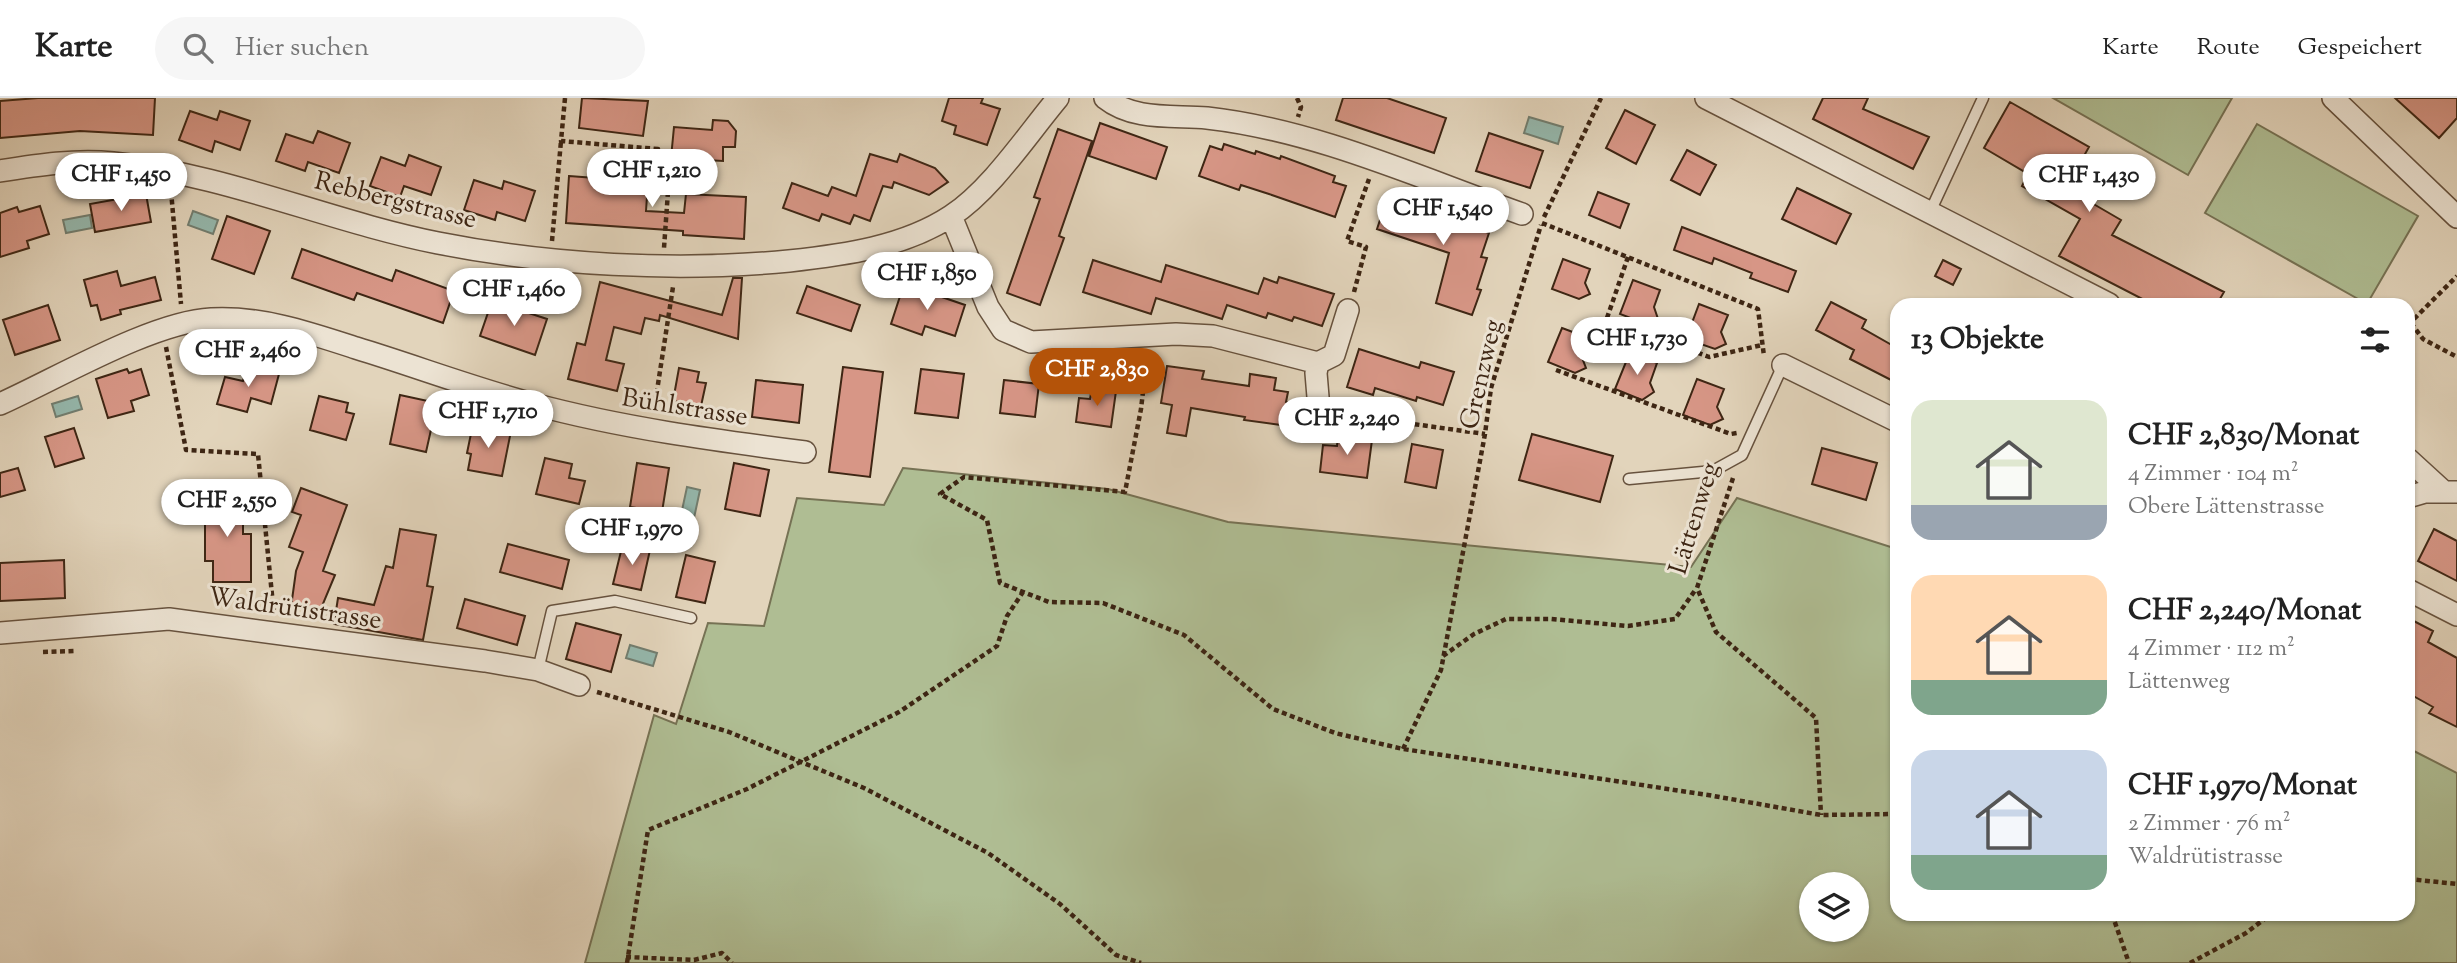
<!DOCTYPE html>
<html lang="de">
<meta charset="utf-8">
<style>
:root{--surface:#fff;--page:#f6f6f6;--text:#222;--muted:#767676;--line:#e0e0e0;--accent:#b45309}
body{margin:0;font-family:"Sorts Mill Goudy",serif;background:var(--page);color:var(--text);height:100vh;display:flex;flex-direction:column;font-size:26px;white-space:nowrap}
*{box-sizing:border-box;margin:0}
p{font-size:23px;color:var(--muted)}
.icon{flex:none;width:38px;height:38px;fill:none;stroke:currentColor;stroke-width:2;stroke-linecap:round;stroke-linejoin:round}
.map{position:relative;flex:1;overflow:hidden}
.sheet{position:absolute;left:1890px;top:200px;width:525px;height:623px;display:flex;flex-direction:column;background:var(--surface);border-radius:21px;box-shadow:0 2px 5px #0004}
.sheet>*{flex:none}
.fabs{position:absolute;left:1799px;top:774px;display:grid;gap:14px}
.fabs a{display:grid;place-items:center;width:70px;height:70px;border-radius:50%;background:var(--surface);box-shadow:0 2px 5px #0004;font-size:35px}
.price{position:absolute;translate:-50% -60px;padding:0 16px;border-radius:24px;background:#fff;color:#222;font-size:23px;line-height:46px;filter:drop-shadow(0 2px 4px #0008)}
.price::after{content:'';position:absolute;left:50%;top:42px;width:21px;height:16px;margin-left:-10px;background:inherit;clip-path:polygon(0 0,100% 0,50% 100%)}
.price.selected{background:var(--accent);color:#fff}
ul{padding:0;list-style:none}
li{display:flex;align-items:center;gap:21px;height:175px;padding:0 21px}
li span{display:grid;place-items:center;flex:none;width:196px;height:140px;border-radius:21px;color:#555}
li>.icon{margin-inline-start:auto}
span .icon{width:84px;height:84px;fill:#fffc;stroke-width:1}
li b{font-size:30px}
h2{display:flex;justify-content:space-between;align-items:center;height:84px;padding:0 21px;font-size:30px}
header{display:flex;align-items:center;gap:42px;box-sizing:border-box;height:98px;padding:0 35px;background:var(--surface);border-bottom:2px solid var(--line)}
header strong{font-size:33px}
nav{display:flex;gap:38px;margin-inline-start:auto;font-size:24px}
.search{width:490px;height:63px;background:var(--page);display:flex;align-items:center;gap:18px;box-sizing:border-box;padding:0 24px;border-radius:38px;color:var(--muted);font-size:26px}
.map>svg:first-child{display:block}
.green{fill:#afbd93;stroke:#767254;stroke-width:2;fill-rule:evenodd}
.water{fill:#95b8ad;stroke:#727e70;stroke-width:2}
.building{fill:#d79686;stroke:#3e2614;stroke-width:2}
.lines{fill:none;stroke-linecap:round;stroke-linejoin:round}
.lane-casing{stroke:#67523e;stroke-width:13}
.street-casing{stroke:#67523e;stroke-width:24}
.path{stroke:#3e2614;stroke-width:4.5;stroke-dasharray:5 3.5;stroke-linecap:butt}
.lane{stroke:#ece3d3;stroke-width:10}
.street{stroke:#ece3d3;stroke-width:21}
.labels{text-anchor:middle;stroke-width:6;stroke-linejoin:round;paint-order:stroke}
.street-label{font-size:26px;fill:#3e2614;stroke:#ece3d3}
</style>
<header>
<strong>Karte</strong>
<div class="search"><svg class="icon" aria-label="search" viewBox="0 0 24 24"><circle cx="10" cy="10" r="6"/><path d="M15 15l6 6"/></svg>Hier suchen</div>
<nav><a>Karte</a><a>Route</a><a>Gespeichert</a></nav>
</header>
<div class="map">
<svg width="2457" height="865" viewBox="0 0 2457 865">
<rect width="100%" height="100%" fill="#e2d4bb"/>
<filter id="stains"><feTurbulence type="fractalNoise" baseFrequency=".00286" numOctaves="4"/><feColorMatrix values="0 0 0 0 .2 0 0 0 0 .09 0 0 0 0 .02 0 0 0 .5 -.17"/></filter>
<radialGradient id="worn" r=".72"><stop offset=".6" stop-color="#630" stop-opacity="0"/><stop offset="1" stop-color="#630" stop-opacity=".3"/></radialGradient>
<path class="green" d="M2053,0H2232L2188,77Z
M2257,26L2418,118L2367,206L2205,115Z
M903,370L1108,391L1228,424L1691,469L1737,400L1897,451V816H2408V650L2457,675V865H585L654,617L676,626L708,525L764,528L797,400L884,407ZM1811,786H1857V831H1811Z"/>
<path class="water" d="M1529,19L1563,29L1558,46L1524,35Z
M193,113L218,122L213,136L188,127Z
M90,117L92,130L66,135L63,122Z
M936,175L961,184L957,195L932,187Z
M460,177L482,186L476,199L455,191Z
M78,298L82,311L56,319L52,306Z
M687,389L700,392L694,420L681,417Z
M630,547L657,555L653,568L626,560Z"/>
<path class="building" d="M38,0H155L153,37L80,33L0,40V3Z
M582,0L648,3L643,38L579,30Z
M949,0H983L981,5L1000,11L987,47L954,36L956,28L942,23Z
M1343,0H1387L1446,20L1434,55L1336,22Z
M1823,0H1868L1863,11L1929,39L1913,71L1813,21Z
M2395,0H2457V20L2439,40Z
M2010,4L2089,49L2066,90L2121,122L2112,137L2224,194L2217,206H2152L2059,158L2080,121L2022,88L2028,76L1984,50Z
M1625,12L1655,27L1636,66L1606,50Z
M190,13L217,22L220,13L250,23L240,52L215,43L212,54L179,42Z
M713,22L728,23L736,33L735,49H723V63L671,60L674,29L712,32Z
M1100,25L1167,49L1156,81L1089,58Z
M1058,31L1092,43L1059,138L1064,140L1040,207L1007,195L1040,101L1034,99Z
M318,33L350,45L339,75L308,64L305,73L276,63L286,36L313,45Z
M1489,35L1543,53L1530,90L1476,73Z
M1224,46L1255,56L1256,53L1280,61L1281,58L1335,78L1333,84L1346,88L1335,119L1269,96L1241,87L1239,92L1199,78L1210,48L1222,52Z
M1687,52L1716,67L1700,97L1671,82Z
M870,56L897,64L900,56L935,70L948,84L929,97L894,84L892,90L883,88L870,123L854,117L850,126L822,116L819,123L783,110L792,85L828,98L832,89L856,98Z
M409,57L441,69L431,97L404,88L400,99L370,88L381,59L405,68Z
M569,78L648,84L646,113L684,115L686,96L746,99L744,141L683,137V133L566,125Z
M474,82L502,91L504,83L535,93L525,123L497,114L495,122L464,112Z
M1797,90L1851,116L1836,146L1782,121Z
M1598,94L1629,106L1620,130L1589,117Z
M146,96L151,124L95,134L90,106Z
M1401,99L1457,114L1456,118L1475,124L1473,130L1489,135L1481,159L1487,160L1477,191L1481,192L1472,217L1436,205L1449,155L1377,131L1387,101L1399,105Z
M40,108L49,136L27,143L29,150L0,159V115L17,109L19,114Z
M227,118L270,133L254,176L212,161Z
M1682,129L1796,173L1788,194L1750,180L1752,175L1714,160L1712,166L1674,152Z
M302,151L392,183L396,172L454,193L443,225L357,195L354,202L292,180Z
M1563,161L1590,171L1585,185L1590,196L1579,201L1552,191Z
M1093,162L1161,184L1166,167L1258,196L1264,180L1277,185L1279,179L1334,196L1322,228L1294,219L1292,223L1268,215L1266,220L1227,207L1222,221L1156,200L1151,216L1083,194Z
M1943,162L1961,171L1953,187L1935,178Z
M117,173L121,188L155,179L161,202L120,212L121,216L101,222L97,207L91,208L84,182Z
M733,180H742L738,241L660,217L659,223L645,220L641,236L614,229L606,262L624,266L617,293L568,281L577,245L585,247L600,184L722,217Z
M1633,182L1660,192L1654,209L1658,221L1646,226L1620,216Z
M904,186L965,207L955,238L925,228L922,237L891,226Z
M807,188L860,207L851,233L797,215Z
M492,203L547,221L535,257L480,238Z
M1831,204L1866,222L1862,230L1897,250V285L1850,261L1854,252L1816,232Z
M1699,206L1728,217L1721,234L1726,246L1715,251L1686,241Z
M48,207L60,242L15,257L3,222Z
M1562,230L1589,240L1581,257L1586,270L1575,275L1548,264Z
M1359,251L1419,270L1421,264L1454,274L1443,307L1417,299L1416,303L1375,290L1373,297L1347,289Z
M1630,254L1657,265L1650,285L1654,294L1642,302L1615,291Z
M247,268L279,276L271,306L251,300L247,314L217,306L225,279L243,283Z
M1167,268L1204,273L1202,281L1249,288L1250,276L1276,280L1274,292L1288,294L1286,304L1299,306L1296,329L1244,322L1245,319L1191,310L1186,338L1167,335L1172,307L1161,305Z
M843,269L883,274L870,379L829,374Z
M679,270L699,274L697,284L706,285L701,308L673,303Z
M127,271L129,275L141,271L149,297L131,303L134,313L108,320L96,281Z
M921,271L964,276L958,320L915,315Z
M1697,281L1724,291L1717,309L1723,321L1710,327L1683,317Z
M756,282L803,287L799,325L752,319Z
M1004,282L1039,286L1035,319L1000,315Z
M1092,290L1116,293L1111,329L1076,324L1079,300L1090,301Z
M400,297L437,305L426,354L390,346Z
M319,298L348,305L346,314L354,316L346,342L310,332Z
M473,326L511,333L502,378L468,372L471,356L467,355Z
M74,330L84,360L55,369L45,339Z
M1532,336L1613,358L1600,404L1519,382Z
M1338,338L1372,342L1367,380L1320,374L1323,347L1337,348Z
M1412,346L1443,352L1436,390L1405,384Z
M1822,350L1877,365L1866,402L1812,386Z
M545,360L572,366L569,380L585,383L579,406L536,396Z
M637,365L669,370L662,414L630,409Z
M734,365L769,372L760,418L725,411Z
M18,370L25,392L0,399V375Z
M301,390L347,407L323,473L335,477L320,513L291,509L296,473L303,454L289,449L301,417L292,414Z
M205,397H243V436H251V484H213V463H205Z
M400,431L436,437L427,488L433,489L423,542L334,526L338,500L374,507L386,468L393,470Z
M2434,431L2457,443V483L2418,463Z
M623,445L650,452L641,492L613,486Z
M508,446L569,462L562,491L500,474Z
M686,457L715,464L705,505L676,499Z
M64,462L65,500L0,503V465Z
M465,501L525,518L517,547L457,530Z
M2408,520L2433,533L2428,544L2457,560V629L2429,615L2433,609L2408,595Z
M576,525L621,537L611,574L566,561Z"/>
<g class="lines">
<defs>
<path id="lane" d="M1930,114L1983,0
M1629,381L1713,373L1742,357L1783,267
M538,572L552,513L615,503L691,520"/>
<path id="street" d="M1105,0C1134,23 1173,17 1207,20C1315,32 1420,80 1522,116
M1706,0L2109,206
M2333,0L2457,119
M0,73C37,67 76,61 113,65C225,76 328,123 438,145C549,167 677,174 789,163C844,157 904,149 951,118C991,92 1027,37 1058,0
M951,118L988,209L1003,232L1031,244L1176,236L1213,238L1318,265L1334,257L1348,212
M1318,265L1316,275L1319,311L1328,320L1388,330
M1783,267L1897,323
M0,306C56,281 152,224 211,221C260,218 310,235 356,250C415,268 473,290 533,306C622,330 713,342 805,354
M2408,361L2443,393
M2408,399L2425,394H2457
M2408,492L2457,517
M0,535L169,521L485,563L538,572L579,587"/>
</defs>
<use href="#lane" class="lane-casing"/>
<use href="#street" class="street-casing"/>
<path class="path" d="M565,0L561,43L658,51L657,64L670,65L664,150
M1297,0L1301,9L1298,19
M171,93L181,206
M1544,119L1601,0
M1542,125L1758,211L1764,258
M552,143L561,43
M1628,159L1607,220L1709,259L1762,247
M1354,194L1366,149L1347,143L1369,81
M2411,225L2423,241L2457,259
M2408,227L2457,178
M166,249L186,352L258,356L274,517
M1147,259L1141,311L1125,394L964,379L940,396L987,422L1000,485L1049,504L1103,505L1184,537L1273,611L1335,635L1403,651L1708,697L1821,717L1897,716
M1556,272L1731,336L1737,335
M654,312L673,189
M1406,325L1485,336
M1733,380L1697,490L1716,534L1816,620L1821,717
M43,554L75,553
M1443,558L1474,536L1506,521H1551L1628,528L1675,521L1696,491
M597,594L729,634L864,690L988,755L1060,806L1116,857L1141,865
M1403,651L1441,572L1485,336L1491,290L1541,127
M2408,781L2457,786
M2112,816L2129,865
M626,859L694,862L722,855L732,865
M627,865L648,732L747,691L899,614L997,548L1007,518L1023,494
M2190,865L2246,835L2271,816"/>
<use href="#lane" class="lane"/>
<use href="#street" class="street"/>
</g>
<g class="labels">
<g class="street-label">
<text transform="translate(396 101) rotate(14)" y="9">Rebbergstrasse</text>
<text transform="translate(1480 276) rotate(-77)" y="9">Grenzweg</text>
<text transform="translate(685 308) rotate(9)" y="9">Bühlstrasse</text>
<text transform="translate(1693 420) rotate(-73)" y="9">Lättenweg</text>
<text transform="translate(295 509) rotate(8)" y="9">Waldrütistrasse</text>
</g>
</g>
<rect width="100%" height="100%" filter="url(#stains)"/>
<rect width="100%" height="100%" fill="url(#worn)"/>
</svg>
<div class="fabs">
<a><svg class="icon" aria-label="layers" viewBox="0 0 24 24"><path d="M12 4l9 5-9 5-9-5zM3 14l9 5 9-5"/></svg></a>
</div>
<b class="price" style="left:652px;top:111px">CHF 1,210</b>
<b class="price" style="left:121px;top:115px">CHF 1,450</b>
<b class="price" style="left:2089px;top:116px">CHF 1,430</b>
<b class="price" style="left:1443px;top:149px">CHF 1,540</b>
<b class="price" style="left:927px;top:214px">CHF 1,850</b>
<b class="price" style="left:514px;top:230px">CHF 1,460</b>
<b class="price" style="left:1637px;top:279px">CHF 1,730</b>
<b class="price" style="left:248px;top:291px">CHF 2,460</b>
<b class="price selected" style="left:1097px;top:310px">CHF 2,830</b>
<b class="price" style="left:488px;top:352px">CHF 1,710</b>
<b class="price" style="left:1347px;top:359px">CHF 2,240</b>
<b class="price" style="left:227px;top:441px">CHF 2,550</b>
<b class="price" style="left:632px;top:469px">CHF 1,970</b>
<section class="sheet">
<h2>13 Objekte<svg class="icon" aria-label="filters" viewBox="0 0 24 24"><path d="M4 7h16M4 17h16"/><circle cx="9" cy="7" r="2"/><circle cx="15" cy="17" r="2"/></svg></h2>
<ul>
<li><span style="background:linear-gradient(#dfe7d0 75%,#9aa5b1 0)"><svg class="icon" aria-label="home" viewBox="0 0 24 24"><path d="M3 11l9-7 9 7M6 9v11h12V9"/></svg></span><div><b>CHF 2,830/Monat</b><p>4 Zimmer · 104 m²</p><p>Obere Lättenstrasse</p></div></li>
<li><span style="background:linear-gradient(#ffd9b3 75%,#7fa58c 0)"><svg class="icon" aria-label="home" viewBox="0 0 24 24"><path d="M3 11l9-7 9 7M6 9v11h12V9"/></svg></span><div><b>CHF 2,240/Monat</b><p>4 Zimmer · 112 m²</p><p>Lättenweg</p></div></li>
<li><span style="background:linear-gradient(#c9d6e8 75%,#7fa58c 0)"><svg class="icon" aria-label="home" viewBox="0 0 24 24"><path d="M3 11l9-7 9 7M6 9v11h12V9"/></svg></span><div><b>CHF 1,970/Monat</b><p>2 Zimmer · 76 m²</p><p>Waldrütistrasse</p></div></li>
</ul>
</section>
</div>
